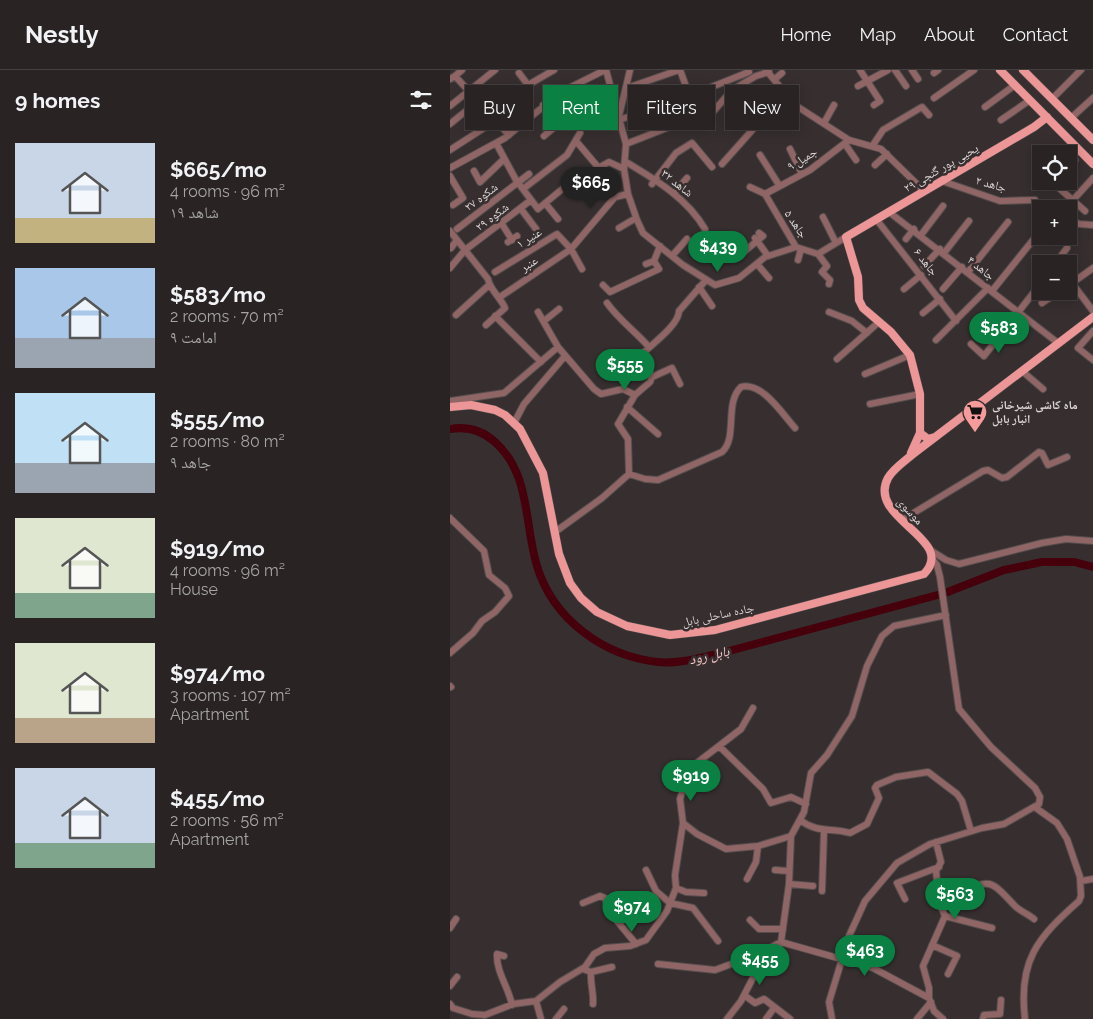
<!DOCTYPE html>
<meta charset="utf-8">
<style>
:root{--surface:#292323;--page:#352f30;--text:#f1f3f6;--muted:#a5a4a6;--line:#454041;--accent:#0b8043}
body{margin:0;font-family:Raleway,"Noto Naskh Arabic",sans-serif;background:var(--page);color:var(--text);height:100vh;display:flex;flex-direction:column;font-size:19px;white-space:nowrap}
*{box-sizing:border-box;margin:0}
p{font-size:16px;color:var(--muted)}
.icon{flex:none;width:28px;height:28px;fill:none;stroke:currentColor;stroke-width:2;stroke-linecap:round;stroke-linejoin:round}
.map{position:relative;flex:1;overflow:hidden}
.details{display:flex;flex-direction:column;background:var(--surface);width:450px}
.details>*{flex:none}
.banner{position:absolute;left:15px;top:15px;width:475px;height:45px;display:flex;gap:10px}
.fabs{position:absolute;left:582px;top:75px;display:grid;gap:10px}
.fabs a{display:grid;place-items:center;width:45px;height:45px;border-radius:0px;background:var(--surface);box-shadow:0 2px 12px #0003,0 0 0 1px var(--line);font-size:25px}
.price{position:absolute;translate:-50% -42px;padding:0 11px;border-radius:18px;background:var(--accent);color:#fff;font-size:16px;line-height:32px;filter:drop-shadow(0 1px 2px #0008)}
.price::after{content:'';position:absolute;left:50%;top:30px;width:15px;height:11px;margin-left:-8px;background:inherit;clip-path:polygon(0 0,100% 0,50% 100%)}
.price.on{background:#222;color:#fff}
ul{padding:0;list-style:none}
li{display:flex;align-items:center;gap:15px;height:125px;padding:0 15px}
li span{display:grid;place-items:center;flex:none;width:140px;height:100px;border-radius:0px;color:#555}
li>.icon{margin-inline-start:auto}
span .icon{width:60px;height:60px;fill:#fffc;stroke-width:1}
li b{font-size:21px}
h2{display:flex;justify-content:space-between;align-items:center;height:60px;padding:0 15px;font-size:21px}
.chip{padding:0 18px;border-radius:0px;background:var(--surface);box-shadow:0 2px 12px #0003,0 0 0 1px var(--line);font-size:18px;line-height:45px}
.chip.on{background:var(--accent);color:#fff}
header{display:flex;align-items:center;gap:30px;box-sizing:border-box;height:70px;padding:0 25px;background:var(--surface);border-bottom:1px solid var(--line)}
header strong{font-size:24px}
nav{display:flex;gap:28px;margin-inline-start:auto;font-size:18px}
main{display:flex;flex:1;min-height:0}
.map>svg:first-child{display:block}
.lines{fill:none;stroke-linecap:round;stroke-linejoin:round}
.river{stroke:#45000c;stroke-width:8}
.minor-casing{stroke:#554d4d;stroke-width:8}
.major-casing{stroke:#554d4d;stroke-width:9}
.minor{stroke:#906565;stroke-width:6}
.major{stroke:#ed9697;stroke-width:8}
.labels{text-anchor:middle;stroke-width:5;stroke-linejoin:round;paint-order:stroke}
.street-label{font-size:12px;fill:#dcd7d7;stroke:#372f2f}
.poi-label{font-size:12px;font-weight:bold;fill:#dcd7d7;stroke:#372f2f;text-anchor:start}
.water-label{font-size:14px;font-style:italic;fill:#fdc7c7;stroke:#372f2f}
</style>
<header>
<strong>Nestly</strong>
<nav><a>Home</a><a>Map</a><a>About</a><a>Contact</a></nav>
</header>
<main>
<section class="details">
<h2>9 homes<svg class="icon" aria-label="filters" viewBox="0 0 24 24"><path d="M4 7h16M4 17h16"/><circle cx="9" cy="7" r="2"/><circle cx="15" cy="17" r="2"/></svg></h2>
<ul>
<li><span style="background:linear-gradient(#c9d6e8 75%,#c2b280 0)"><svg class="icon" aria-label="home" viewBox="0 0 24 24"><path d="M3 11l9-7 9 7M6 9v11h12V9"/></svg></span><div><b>$665/mo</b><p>4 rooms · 96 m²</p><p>شاهد ۱۹</p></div></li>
<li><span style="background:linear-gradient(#a9c7e8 70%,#9aa5b1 0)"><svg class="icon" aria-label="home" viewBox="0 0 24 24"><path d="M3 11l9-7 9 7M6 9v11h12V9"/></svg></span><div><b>$583/mo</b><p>2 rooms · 70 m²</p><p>امامت ۹</p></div></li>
<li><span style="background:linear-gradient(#bfe0f5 70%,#9aa5b1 0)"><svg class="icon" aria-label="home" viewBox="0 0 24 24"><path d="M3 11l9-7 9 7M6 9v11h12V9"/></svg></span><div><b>$555/mo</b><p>2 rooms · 80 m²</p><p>جاهد ۹</p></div></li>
<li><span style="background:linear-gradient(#dfe7d0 75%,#7fa58c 0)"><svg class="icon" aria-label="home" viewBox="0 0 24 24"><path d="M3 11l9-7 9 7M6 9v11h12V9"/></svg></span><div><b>$919/mo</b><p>4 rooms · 96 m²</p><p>House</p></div></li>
<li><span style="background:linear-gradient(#dfe7d0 75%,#b9a48a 0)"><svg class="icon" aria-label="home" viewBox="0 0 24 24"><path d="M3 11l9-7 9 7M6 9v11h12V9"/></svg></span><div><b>$974/mo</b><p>3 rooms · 107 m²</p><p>Apartment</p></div></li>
<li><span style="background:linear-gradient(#c9d6e8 75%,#7fa58c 0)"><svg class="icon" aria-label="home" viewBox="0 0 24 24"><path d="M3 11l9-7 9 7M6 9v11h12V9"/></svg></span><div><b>$455/mo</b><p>2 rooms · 56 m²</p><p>Apartment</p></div></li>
</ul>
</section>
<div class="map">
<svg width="643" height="949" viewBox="0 0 643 949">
<rect width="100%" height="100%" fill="#372f2f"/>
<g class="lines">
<path class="river" d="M0,359C18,356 32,360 45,372C81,404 74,454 87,496C103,549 153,586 208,592C228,594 248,588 268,584L495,523L554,500L592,492H624L643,497"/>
<defs>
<path id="minor" d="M156,0L176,74L174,99L178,124L187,150L193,163L233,195L265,215L289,208L315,187L346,177
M230,0L247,46L255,51L282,20L306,6L319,2
M316,0L345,35L399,70L431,79L474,121
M410,0L430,31L424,35
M445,0L456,16
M462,0L468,9
M69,3L78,15L104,0
M484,3L488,0
M5,6L12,0
M0,9L5,6L59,65
M325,9L332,3
M408,16L438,0
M177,18L229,0
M43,23L71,54
M484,28L524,0
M602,29L631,0
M93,35L107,52
M0,36L45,0
M56,37L64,30
M535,37L565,15
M169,46L180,0
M621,48L643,28
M318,49L323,55
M169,50L239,26L299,2
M551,50L580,30
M374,53L384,35
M0,54L27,32
M94,66L120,44
M126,71L148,97
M46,73L66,110L88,139L122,111
M176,74L247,46
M395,74L406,90
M423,75L433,60L472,37L479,45
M340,79L352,104
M0,80L45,51
M310,85L329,115
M176,92C206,110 237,128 255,159
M272,94L305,57L345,35
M425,95L437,84
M619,97L625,90
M0,98L55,68L111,22L155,0
M24,101L30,112L54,89
M141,102L159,92L174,99
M0,106L13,128L3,135
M492,111L550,131L585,130
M601,111L635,141
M202,114L226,83L242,73L262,97
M300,117L315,124
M73,119L117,85L130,63
M224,123L237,108
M315,124L360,100L399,70
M315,124L346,177L368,184
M623,130L643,108
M95,133L108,149
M71,139L86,159
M439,142L608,273
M373,147L386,173
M426,149L506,251
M620,149L629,154L643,155
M52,154L62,170
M169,158L186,148
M7,159L79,104
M0,161L38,209C40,220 51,228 55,238L36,255
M471,165L493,136
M305,168L318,186
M456,169L464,159
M58,172L67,166
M270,175L289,186L313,166L309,163
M1,178L7,170
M494,183L519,151
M368,184L377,196L372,202L380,210L379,214
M368,184L396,167
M222,186L237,169
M348,190L351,179
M196,194L204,191
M307,194L319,208
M605,194L617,178
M474,196L490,179
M0,198L15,180L81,130
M45,202L107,164L121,179L132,199
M518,202L558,152
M622,213L643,198
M153,215L160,222L209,199L204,191L210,176
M619,215L622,213L643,241
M249,217L262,236
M454,219L471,205
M493,219L512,197
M542,221L591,160
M50,227L121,179L165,127L178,124
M157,233C169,250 185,261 199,277
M592,233L610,221
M88,242L108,277L144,319L151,324L173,319L185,325
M379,242L402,251L417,263
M473,243L490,229
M6,245L39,215
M45,246L91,292
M94,251L109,239
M643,261L628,278L643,290
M486,270L538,218
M521,274L534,286L591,213
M387,289L429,252
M572,301L593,319
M415,304L460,285
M202,307L222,298L230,314
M0,331L54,323L108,277
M420,334L470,324
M177,337L208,364
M64,353L74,334L115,286
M179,404L178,369L168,354L185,325L200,312L202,307L191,285C201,275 229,255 229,241L256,210
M0,448L34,481L39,505L55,518L59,526L45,542L32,551L23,563L0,583
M452,450L533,401L538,400L552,408L557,407L589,382L592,383L598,395L617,387
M105,462L152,428L179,404L195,409L208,410L272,382C288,368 274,333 291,317C312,311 333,345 345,358
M480,480L496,490L509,494L592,473L616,469L643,471
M0,616L1,617
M303,638L291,659L239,699L230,729L233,753L247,764L276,779L308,776L341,766
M270,677L313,719L321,733L341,727L356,734
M350,750C368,764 381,757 400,763L417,754L429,728L425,718L427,715L446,707L478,702L507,724L512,731L521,761
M196,800L206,821L220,833L243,838L268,871
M325,800L338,801
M297,809L306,792L308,776
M631,811L643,809
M339,814L363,816
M226,818L236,822L254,823
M372,821L374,761
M488,822L503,824L515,833
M505,826C540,809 538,807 565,836C570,841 578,844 584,849
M455,829L447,813L489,797
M133,833L150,826L155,828L159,841L186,874
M495,846L542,858
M300,850L309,859H333
M0,858L6,849
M331,872L423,898L479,928L484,941L493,949
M482,875L507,886L498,904
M54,886L47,884C46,902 59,918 62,935
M208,894L265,900L311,883L327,874
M133,899L141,902C140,914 144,923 143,934
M141,902L162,897
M0,916L7,907
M294,925L305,933L314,929L340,949
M479,928V918L473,896L495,846L489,832L486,801L491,792L486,772
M86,931L91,949
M0,934L3,938L22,944L35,945L63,934L86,931L110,912L135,897L144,884L155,878L180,876L196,870L217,841L226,818L225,805L233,753
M106,949L114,939
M277,949L291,931L306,902L331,872L339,814L341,766L354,742L361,703L377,685L402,646L417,596L432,566L444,556L496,545
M316,949L324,938
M382,949L379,932L399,866L415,831L447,793L480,774L532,758L554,754L589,734L590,727L585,718L541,677L509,639L490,507L487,495L481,488
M467,949L481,932
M533,949L534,945L550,944L551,930
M575,949C568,891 587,868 629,831L631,826L630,807L617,769L607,753L586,738"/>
<path id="major" d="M550,0L643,94
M573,0L643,70
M0,337L21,335L45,340L55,345L70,359L93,403L109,484L120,513L131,528L147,542L177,556L220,565L265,560L474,504C508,469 416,449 438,408C443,399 455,391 463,384L643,247
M470,363V324L460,285L441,262L413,238L409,230L408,207L396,167L584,57L597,47
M461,383L470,363L478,369L485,367"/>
</defs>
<use href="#minor" class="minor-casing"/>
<use href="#major" class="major-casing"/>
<use href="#minor" class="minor"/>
<use href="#major" class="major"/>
</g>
<defs>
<symbol id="supermarket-pin" viewBox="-11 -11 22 30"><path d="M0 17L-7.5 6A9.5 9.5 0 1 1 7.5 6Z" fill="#f59b9c" stroke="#372f2f"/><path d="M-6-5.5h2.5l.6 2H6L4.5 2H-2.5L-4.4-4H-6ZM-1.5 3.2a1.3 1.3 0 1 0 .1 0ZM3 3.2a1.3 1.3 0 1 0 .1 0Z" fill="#111"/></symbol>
</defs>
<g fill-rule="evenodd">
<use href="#supermarket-pin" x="511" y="328" width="28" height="38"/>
</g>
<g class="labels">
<g class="street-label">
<text transform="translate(352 89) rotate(-31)" y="4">جمیل ۹</text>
<text transform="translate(491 98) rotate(-30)" y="4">یحیی پور گنجی ۲۹</text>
<text transform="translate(227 113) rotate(38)" y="4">شاهد ۳۲</text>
<text transform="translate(541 114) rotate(15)" y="4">جاهد ۲</text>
<text transform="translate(31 127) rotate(-37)" y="4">شکوه ۲۷</text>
<text transform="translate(42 147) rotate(-37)" y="4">شکوه ۲۹</text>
<text transform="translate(346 154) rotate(56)" y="4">جاهد ۵</text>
<text transform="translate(79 168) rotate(-31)" y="4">عنیر ۱</text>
<text transform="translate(476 192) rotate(52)" y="4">جاهد ۶</text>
<text transform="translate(79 194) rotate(-34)" y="4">عنبر</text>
<text transform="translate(531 198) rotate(39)" y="4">جاهد ۴</text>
<text transform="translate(460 441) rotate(47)" y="4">موسوی</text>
<text transform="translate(268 545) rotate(-12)" y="4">جاده ساحلی بابل</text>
</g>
<g class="poi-label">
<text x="542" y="339">ماه کاشی شیرخانی<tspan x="542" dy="14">انبار بابل</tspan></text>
</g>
<g class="water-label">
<text transform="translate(259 585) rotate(-13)" y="5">بابل رود</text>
</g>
</g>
</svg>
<div class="fabs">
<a><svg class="icon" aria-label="locate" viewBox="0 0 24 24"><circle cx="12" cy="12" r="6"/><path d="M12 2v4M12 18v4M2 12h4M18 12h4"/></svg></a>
<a>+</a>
<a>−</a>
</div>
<b class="price on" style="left:141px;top:139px">$665</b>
<b class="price" style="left:268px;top:203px">$439</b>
<b class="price" style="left:549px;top:284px">$583</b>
<b class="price" style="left:175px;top:321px">$555</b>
<b class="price" style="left:241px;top:732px">$919</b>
<b class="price" style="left:505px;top:850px">$563</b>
<b class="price" style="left:182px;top:863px">$974</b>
<b class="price" style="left:415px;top:907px">$463</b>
<b class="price" style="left:310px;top:916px">$455</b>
<div class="banner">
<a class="chip">Buy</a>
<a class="chip on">Rent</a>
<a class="chip">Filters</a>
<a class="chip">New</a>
</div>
</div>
</main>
